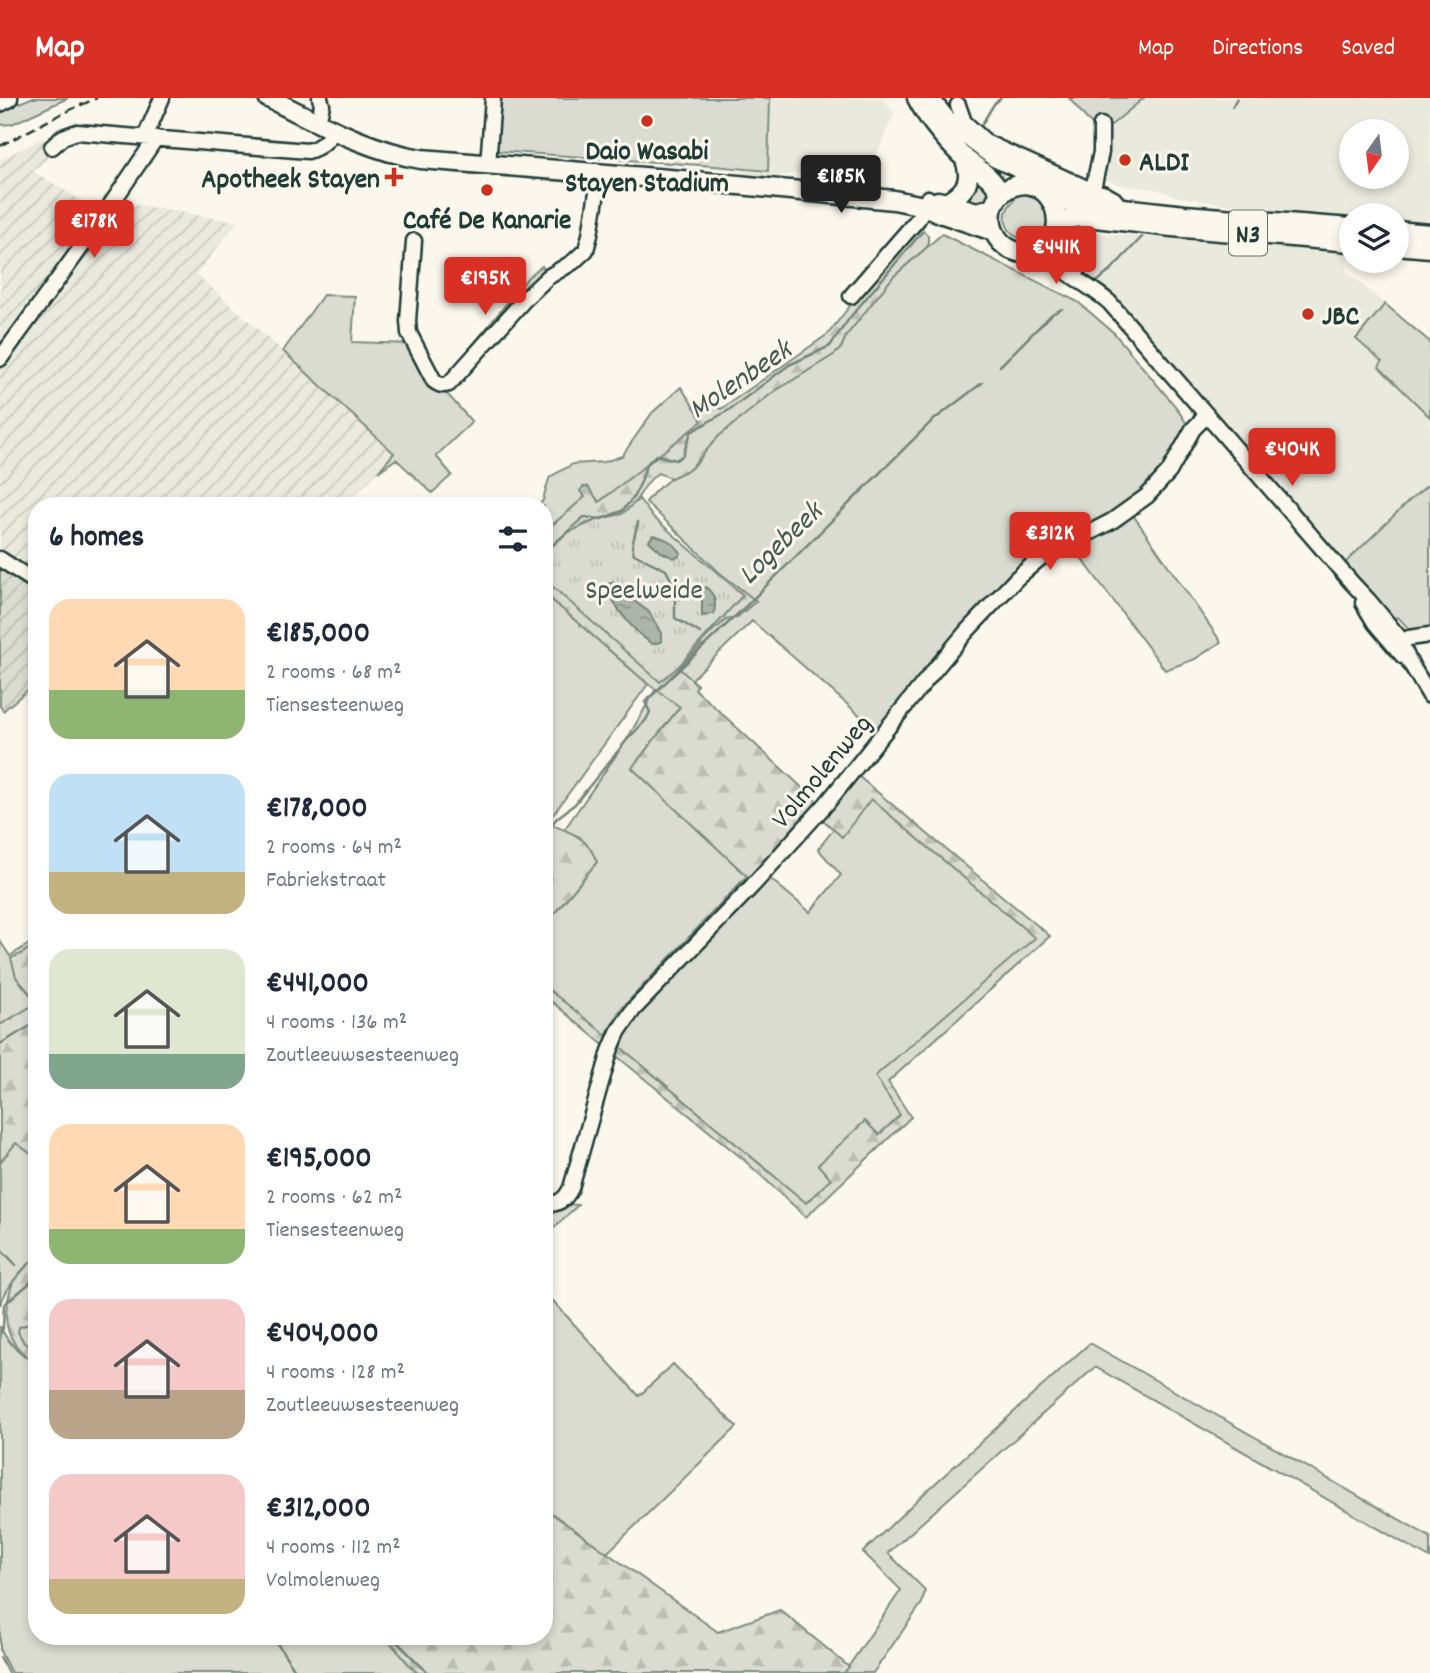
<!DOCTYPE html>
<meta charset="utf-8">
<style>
:root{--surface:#fff;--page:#f6f6f7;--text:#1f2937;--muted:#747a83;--accent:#d93025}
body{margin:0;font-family:Dekko,sans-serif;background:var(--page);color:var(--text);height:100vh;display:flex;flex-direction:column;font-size:26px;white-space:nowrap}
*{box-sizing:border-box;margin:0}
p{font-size:23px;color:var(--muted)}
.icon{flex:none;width:38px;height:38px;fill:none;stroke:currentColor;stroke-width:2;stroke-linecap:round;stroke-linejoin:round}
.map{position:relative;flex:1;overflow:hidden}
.sheet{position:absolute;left:28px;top:399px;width:525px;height:1148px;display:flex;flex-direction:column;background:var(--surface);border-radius:28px;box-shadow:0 4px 10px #0003}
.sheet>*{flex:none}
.needle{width:46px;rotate:194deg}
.tools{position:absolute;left:1339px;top:21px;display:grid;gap:14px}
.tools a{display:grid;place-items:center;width:70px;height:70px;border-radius:50%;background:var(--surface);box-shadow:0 4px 10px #0003;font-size:35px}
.price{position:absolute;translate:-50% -60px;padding:0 16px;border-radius:7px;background:var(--accent);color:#fff;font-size:23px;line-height:46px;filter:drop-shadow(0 2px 4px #0008)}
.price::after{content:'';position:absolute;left:50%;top:42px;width:21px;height:16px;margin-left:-10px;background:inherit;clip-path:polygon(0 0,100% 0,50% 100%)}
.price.active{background:#222;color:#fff}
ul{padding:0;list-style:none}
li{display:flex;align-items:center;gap:21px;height:175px;padding:0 21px}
li span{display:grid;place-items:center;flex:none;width:196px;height:140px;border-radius:21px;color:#555}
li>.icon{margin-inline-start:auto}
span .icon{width:84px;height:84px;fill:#fffc;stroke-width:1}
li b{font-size:30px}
h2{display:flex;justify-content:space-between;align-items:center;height:84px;padding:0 21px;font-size:30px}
header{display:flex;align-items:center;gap:42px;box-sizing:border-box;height:98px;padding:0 35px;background:var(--accent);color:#fff}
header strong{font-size:33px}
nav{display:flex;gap:38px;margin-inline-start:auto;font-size:24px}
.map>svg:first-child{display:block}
.built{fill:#eae9de;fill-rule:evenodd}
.industrial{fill:url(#industrial-furrows)}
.grass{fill:#dbdcd1;stroke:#7d8c82;stroke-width:2}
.forest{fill:url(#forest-firs);stroke:#7d8c82;stroke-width:2}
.park{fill:url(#park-tufts);stroke:#7d8c82;stroke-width:2}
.garden{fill:url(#garden-furrows);stroke:#7d8c82;stroke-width:2}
.water{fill:url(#water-ripples);stroke:#74847b;stroke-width:2}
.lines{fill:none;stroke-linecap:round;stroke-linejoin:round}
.stream{stroke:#74847b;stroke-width:2.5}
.minor-casing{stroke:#1f3d34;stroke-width:19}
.major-casing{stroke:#1f3d34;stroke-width:23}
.minor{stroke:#fbf7ec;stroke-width:14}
.major{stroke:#fbf7ec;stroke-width:18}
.rail{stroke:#1f3d34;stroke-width:2.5;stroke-dasharray:10 5;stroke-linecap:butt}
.poi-dot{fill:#c8321e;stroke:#fbf7ec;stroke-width:2.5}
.labels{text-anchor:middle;stroke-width:6;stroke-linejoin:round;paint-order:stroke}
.shield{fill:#fbf7ec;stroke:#61756b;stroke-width:2}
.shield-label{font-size:26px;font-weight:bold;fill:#1f3d34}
.poi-label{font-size:28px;font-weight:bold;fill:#1f3d34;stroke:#fbf7ec}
.park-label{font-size:28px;fill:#455d53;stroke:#fbf7ec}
.street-label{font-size:28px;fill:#1f3d34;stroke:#fbf7ec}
.water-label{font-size:30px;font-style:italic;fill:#425b52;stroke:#fbf7ec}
</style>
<header>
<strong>Map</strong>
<nav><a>Map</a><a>Directions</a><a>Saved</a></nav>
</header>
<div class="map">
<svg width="1430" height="1575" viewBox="0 0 1430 1575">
<defs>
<pattern id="industrial-furrows" width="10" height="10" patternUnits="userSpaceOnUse" patternTransform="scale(1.75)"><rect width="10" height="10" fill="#eae9de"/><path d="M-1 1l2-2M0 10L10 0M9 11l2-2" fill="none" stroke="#c8c9bf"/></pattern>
<pattern id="forest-firs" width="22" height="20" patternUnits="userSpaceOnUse" patternTransform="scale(1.75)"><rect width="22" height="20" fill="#dbdcd1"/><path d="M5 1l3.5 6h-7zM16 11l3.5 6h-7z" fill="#bcbeb4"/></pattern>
<pattern id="park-tufts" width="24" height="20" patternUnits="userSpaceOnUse" patternTransform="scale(1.75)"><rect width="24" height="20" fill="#dbdcd1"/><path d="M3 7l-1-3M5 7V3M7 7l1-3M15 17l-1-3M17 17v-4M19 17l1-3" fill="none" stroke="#bcbeb4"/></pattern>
<pattern id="garden-furrows" width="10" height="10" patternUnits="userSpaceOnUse" patternTransform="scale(1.75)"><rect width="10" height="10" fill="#dbdcd1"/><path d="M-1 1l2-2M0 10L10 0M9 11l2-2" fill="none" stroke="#bcbeb4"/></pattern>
<pattern id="water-ripples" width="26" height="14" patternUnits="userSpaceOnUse" patternTransform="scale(1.75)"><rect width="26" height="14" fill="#adb4aa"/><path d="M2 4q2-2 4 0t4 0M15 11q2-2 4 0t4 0" fill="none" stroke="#8c948b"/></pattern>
</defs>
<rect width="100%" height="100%" fill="#fbf7ec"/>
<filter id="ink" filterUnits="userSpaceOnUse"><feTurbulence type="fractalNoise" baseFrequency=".0143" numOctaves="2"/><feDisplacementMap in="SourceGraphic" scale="14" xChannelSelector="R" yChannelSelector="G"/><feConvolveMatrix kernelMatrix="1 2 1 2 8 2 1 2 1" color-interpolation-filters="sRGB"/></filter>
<g filter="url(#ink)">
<path class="built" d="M749,0H883L894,15L866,82L792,76L763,80L743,79Z
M1144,0H1430V126L1397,123L1396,117H1351V119L1327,118L1310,120L1243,113L1231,107L1177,99L1155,91L1126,88L1106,82L1101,78L1104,33ZM1351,33H1396V79H1351Z
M1086,134L1348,154L1346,173L1385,206L1357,241L1382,265L1379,269L1430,319V385L1344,466L1085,171L1075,154V144L1080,137Z"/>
<path class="industrial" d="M43,40L56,53L33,73L100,114L0,252V62Z
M123,104L238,124L196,176L283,253L394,355L378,374L344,408H341L326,396L315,408H37V481L0,456V271Z"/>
<path class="grass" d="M31,0H68L12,26L0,27V13Z
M500,0H770L768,73L714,68L497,53Z
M1069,0H1144L1104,33L1096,32Z
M974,75L992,95L987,107L958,103Z
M1020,92L1043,100C1044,107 1049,115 1049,122C1048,124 1046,130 1045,132C1028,158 987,127 1015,101L1011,95Z
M942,136L1078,204L1114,235L1176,309L1190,331L1163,376L1136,404L1039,455L880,635L752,523L692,581L697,587L632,670L747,778L620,912L606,938L544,888V828L597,764L580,739L564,732L626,643L660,584L678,569L722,523L737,519L756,503L721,476L646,404L655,393L671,380L690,371L696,366L713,343L733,325L772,295L835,256L841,250L846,238L893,179Z
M323,197L355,198L352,244L410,246L431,285L449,298L472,324L436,358L452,377L432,395L396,361L378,374L394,355L283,253Z
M1385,206L1430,244V319L1379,269L1382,264L1356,241Z
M681,289L703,323L599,404L588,389L585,399L544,434V408H539L543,402L546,390L550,379L573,366L604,364L622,358L652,315Z
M1430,385V530L1410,532L1398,519L1390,521L1344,466L1409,403Z
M1131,414L1221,544L1195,561L1165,572L1071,446Z
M544,495L648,586L547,725L544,722Z
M871,700L1036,840L876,978L900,1017L879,1037L865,1024L819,1067L831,1081L806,1105L617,946L626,926L767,778L810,814L841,777L818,751L834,731L841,738Z
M37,841V845L21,856L16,879L37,905L0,927V843L10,858Z
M16,1045L37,1060V1160C21,1169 7,1190 0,1207V1064Z
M568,1106L578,1107L544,1139V1110Z
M544,1193L639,1298L673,1266L737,1329L607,1455L544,1410Z
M37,1220V1253L24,1245L18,1234L19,1229L31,1225Z
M0,1228C7,1245 22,1257 37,1266V1538H385L412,1570L418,1575H11L0,1553Z
M1090,1245L1430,1439V1460L1095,1269L888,1455L925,1492L922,1505L873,1575H844L901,1492L863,1454L917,1402Z"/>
<path class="forest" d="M920,128L928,138V148L893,179L846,238L841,250L835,256L772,295L719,338L690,371L671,380L658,375C642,385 639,407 622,416C616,419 607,419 600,421C578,427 561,439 544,454V434L585,399L580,393L583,389H588L599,404L702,323L698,316L713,307L721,311L828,236L880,169Z
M542,168L547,175L523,199L444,295L438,290L528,179Z
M544,466L701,547L679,570L697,587L695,591L819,705L608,951L544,897V888L606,937L620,912L747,778L632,670L680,609L648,586L544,495Z
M721,476L756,503L737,519L726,521L718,529L705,532Z
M858,678L1050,838L888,984L911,1019L806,1119L743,1061L614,956L617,946L806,1105L831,1081L818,1067L865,1023L879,1037L900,1017L875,978L1035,840L871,701L842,739L822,721Z
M544,722L547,725C572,735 587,738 597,764L544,828Z
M37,845V850L30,854L37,859L33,871L37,878V904L16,879L11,860L21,856Z
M37,905V1060L16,1045L0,1064V927Z
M37,1160V1220L31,1225L19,1229L18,1234L24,1245L37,1253V1266C4,1245 0,1220 13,1184C21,1175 27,1166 37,1160Z
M544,1410L718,1534L780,1512L849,1569L844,1575H418L412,1570L385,1538H544Z"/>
<path class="park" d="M639,401L652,418L743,497L678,569L660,584L544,481V454L567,435L599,421L622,416Z"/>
<path class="garden" d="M0,464L37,488V584L3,613L0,608Z"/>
<path class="water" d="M653,437C665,440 674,444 681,455L678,459L674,460L661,454L649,443Z
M614,484L630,500L649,514L661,535V544L652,546C630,530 617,512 605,487Z
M706,489C716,499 716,502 714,516L702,518V492Z"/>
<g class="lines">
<path class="stream" d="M1232,9L1237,0
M979,31L994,6L1001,0
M1098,183L1110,173L1142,139
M1000,268L1052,216L1062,211
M638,424L632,448L634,456L666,472L675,489V520L700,535
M544,455L584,419L601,421L622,413L633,400L641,384L646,367L656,357L676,362L683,357L691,334L729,312L789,267L830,248L851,218L922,134
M544,736L557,720L575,706L626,643L646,622L650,614L645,604L745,509L931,324L982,285
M0,946L37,924
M0,1150L16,1167
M0,1236L3,1230L4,1207L31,1184L37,1177
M272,1538L297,1575
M391,1538L428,1575
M0,1559L8,1575"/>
<defs>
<path id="minor" d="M958,7L964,24L987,45L1082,88L1105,96L1114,101L1118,106
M318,24L322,7L320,0
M145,39L162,0
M52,49L63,39L77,34L308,53C319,50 328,43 334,32
M488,67L493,0
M1093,91L1101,54V27
M1052,142L1062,157L1078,172
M414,143L408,223L409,235L434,283C440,287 442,288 449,286L524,202L548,179L573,164L586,152L590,137L600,76
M1038,154C1051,158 1060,169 1071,177C1084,186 1097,194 1109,204L1352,485L1369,503L1398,538L1409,563L1430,598
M851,198L918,121L928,100
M0,261L93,133L156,40
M0,461L37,485
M1363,505L1375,525L1403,558
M1395,548L1409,540L1430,537
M544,1106C558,1107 565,1102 571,1090L610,953L618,934L633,912L753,787L827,705L931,576L967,533L1017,480L1039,461L1112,423L1147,398L1169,374L1193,331L1207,317"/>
<path id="major" d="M268,0C318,24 366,52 421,61L718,85L894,102L924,108L940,115L993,133
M917,0C928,22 944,40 961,57C974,69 994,79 1000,96
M929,0L953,30
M0,4L8,0
M948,23L996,60L1060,88L1095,100
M1025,86C1066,90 1068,156 1027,155C982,154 978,89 1025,86Z
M1052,102L1185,117L1351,130
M938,103L977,114L992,110
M946,105C967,93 973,82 964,59
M1056,132L1062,125L1072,120L1087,119L1172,129L1351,144
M1396,133L1430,136
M1396,147L1430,150"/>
</defs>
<use href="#minor" class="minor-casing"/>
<use href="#major" class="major-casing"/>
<use href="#minor" class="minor"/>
<use href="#major" class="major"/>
<path class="rail" d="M0,48L61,16L97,0"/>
</g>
</g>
<g class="poi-dot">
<circle cx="647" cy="23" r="7"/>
<circle cx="1125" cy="62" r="7"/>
<path d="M390.5 68.5h7v7h7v7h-7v7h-7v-7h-7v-7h7z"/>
<circle cx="487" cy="92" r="7"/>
<circle cx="1308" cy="216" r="7"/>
</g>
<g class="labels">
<rect class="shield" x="1229" y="112.5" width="38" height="45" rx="5"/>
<g class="shield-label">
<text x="1248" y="144">N3</text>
</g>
<g class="poi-label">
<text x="647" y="61">Daio Wasabi<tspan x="647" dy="32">Stayen Stadium</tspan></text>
<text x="1139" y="72" text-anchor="start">ALDI</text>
<text x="380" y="89" text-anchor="end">Apotheek Stayen</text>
<text x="487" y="130">Café De Kanarie</text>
<text x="1322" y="226" text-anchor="start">JBC</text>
</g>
<g class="park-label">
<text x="644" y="500">Speelweide</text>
</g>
<g class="street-label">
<text transform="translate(820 672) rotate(-50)" y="10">Volmolenweg</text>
</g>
<g class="water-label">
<text transform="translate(739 280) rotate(-34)" y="10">Molenbeek</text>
<text transform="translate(779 444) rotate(-44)" y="10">Logebeek</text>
</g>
</g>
</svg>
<div class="tools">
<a><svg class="needle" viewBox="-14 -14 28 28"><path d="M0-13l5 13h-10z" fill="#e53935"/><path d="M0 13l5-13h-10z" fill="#747a83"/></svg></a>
<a><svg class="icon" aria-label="layers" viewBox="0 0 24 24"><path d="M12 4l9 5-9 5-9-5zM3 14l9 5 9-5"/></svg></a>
</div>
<b class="price active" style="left:841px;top:117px">€185K</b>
<b class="price" style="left:94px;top:162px">€178K</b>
<b class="price" style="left:1056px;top:188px">€441K</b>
<b class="price" style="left:485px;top:219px">€195K</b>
<b class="price" style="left:1292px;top:390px">€404K</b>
<b class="price" style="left:1050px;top:474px">€312K</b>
<section class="sheet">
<h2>6 homes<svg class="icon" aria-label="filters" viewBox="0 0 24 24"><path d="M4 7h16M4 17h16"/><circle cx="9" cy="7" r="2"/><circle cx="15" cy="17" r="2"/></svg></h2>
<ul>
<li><span style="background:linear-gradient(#ffd9b3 65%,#8fb573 0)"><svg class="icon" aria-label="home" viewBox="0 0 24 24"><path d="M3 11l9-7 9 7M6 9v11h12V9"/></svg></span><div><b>€185,000</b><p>2 rooms · 68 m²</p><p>Tiensesteenweg</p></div></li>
<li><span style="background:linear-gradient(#bfe0f5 70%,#c2b280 0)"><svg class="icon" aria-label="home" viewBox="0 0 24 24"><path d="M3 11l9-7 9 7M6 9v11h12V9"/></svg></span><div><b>€178,000</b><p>2 rooms · 64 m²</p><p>Fabriekstraat</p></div></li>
<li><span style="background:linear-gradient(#dfe7d0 75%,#7fa58c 0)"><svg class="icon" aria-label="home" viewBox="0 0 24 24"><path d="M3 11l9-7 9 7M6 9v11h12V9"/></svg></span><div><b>€441,000</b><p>4 rooms · 136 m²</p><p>Zoutleeuwsesteenweg</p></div></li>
<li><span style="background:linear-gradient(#ffd9b3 75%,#8fb573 0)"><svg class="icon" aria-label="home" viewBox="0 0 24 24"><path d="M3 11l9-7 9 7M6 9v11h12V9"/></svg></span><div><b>€195,000</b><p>2 rooms · 62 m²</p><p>Tiensesteenweg</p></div></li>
<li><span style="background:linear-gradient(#f6c9c9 65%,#b9a48a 0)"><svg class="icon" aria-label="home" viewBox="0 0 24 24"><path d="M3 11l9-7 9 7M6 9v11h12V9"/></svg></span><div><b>€404,000</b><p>4 rooms · 128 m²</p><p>Zoutleeuwsesteenweg</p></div></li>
<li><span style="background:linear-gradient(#f6c9c9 75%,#c2b280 0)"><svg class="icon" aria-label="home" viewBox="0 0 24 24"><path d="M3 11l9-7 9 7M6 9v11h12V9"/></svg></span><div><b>€312,000</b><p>4 rooms · 112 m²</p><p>Volmolenweg</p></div></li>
</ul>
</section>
</div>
